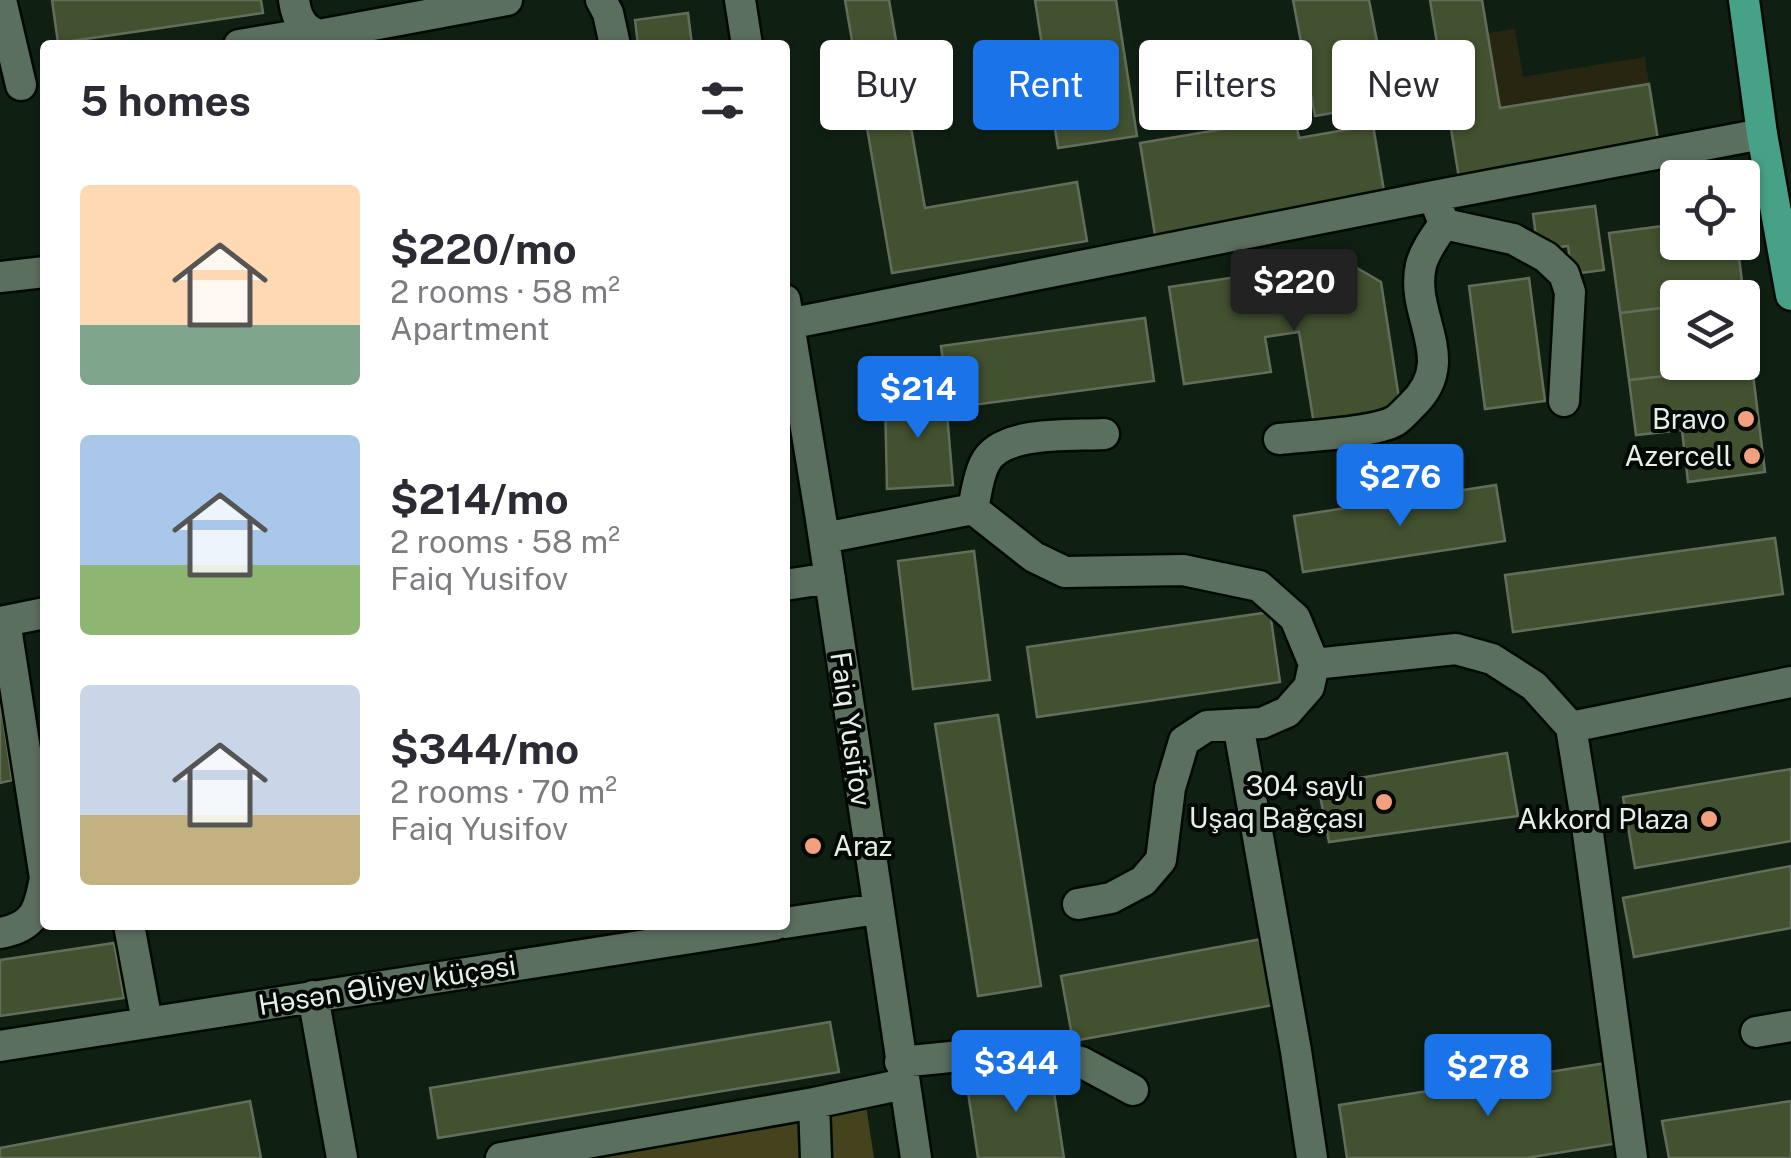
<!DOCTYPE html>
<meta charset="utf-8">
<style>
:root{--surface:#fff;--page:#f2f2f3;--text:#2b2b33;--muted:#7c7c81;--accent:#1a73e8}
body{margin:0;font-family:"Public Sans",sans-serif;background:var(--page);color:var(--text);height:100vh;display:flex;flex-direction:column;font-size:38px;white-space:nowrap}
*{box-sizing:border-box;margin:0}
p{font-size:32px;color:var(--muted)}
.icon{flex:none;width:55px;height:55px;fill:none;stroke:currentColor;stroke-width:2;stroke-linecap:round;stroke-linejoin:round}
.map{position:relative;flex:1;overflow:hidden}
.drawer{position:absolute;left:40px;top:40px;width:750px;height:890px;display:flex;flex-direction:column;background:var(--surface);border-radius:10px;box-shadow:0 2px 8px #0004}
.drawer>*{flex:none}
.banner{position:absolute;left:820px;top:40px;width:820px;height:90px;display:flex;gap:20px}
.buttons{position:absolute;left:1660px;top:160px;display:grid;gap:20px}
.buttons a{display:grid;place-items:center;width:100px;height:100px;border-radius:10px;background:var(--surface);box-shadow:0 2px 8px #0004;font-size:50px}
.price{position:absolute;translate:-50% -85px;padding:0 22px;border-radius:10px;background:var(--accent);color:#fff;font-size:32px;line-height:65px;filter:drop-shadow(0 2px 5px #0008)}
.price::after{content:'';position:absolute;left:50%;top:60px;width:30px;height:22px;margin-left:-15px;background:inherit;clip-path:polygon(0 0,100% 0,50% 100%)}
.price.selected{background:#222;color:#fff}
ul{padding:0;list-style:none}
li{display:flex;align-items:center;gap:30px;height:250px;padding:0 40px}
li span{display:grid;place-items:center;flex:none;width:280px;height:200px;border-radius:10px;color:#555}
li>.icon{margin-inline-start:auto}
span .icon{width:120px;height:120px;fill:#fffc;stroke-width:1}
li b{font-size:42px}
h2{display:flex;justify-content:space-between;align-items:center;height:120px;padding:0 40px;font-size:42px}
.tag{padding:0 35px;border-radius:10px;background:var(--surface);box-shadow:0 2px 8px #0004;font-size:35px;line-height:90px}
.tag.selected{background:var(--accent);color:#fff}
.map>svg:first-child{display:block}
.green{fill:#272611}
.forest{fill:#44431e}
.building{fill:#425130;stroke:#646d59;stroke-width:2.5}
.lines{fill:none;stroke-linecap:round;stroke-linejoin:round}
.minor-casing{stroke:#000902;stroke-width:35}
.major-casing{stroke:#000902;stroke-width:35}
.minor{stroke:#5b6f5f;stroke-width:30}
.major{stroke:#47a186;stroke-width:30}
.poi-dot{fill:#f3a081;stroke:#030804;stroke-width:4}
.labels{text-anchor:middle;stroke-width:8;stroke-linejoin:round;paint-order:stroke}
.poi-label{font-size:28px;fill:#e4efe5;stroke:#030804;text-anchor:end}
.street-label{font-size:28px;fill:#e4efe5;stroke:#030804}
</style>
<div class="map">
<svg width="1791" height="1158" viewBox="0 0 1791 1158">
<rect width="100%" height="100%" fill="#0f2013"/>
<path class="green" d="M1515,29L1523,77L1645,57L1649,84L1500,108L1487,33Z"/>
<path class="forest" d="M866,1106L874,1158H532Z"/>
<path class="building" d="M52,0H261L263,13L58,43Z
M845,0H889L925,208L1077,182L1087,241L892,273Z
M1035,0H1116L1137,136L1058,148Z
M1293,0H1369L1389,103L1315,116Z
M1430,0H1482L1500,108L1649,84L1659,146L1459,178Z
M688,13L692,45H638L635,20Z
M1295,117L1299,138L1373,125L1385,197L1155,235L1140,143Z
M1595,206L1604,270L1572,274L1568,246L1538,250L1533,214Z
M1678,224V242H1737L1744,297L1678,298V306L1620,313L1609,233Z
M1345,261L1381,282L1401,411L1314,424L1299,332L1265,337L1271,372L1184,384L1169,287Z
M1529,278L1545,401L1485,409L1469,286Z
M1744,297L1752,366L1629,380L1620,313L1678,306V362H1742V298H1740Z
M1145,318L1154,381L949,408L941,346Z
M1752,366L1765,472L1688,482L1682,430L1636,435L1629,380Z
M945,389L953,485L887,489L885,399Z
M1496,485L1505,541L1303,572L1294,516Z
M1775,538L1783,594L1513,632L1505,575Z
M974,551L990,680L913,689L898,561Z
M1270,612L1280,682L1037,717L1027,647Z
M0,697L12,780L0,783Z
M998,715L1041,986L978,996L935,724Z
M1507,753L1518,816L1329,842L1318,785Z
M1791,769V841L1635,868L1623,797Z
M1791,866V928L1634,957L1623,898Z
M1267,938L1279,1004L1073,1041L1061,976Z
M114,943L124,998L0,1016V960Z
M830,1022L839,1072L438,1138L430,1088Z
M1606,1063L1619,1143L1526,1158H1347L1339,1105Z
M1050,1066L1064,1158H978L966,1079Z
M250,1101L261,1158H0V1148Z
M1791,1101V1158H1669L1662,1121Z"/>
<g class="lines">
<defs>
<path id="minor" d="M1,0L21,85
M294,0C296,16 302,30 319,35L507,0
M601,0L608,13L615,45
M740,0L747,45
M239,45L311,33
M1438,208L1444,224L1513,239L1546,257L1564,274L1570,292L1564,401
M0,277L45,272
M785,300L821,519L916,1158
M788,324L1434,196L1762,134
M1279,439C1306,436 1374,433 1395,421C1401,417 1407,410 1412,405C1460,360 1409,316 1421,265C1425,250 1435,237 1444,224
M973,509L1034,557L1065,572L1183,570L1259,586L1295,618L1314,664
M973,509C976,495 978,476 985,463C1001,430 1072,436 1104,434
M824,538L973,509
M785,585L830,578
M0,622L45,613
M1238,724L1296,1051L1312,1158
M1571,727L1791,682
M1078,904L1111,898L1143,881L1161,860L1170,788L1184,741L1207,726L1262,723L1287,712L1309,687L1314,664L1456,649L1492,659L1534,686L1571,727L1587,826L1632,1158
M785,923L877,909
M129,925L147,1022
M0,933C35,927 39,910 45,878L5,621
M313,996L342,1158
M1756,1032L1791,1026
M0,1046L774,925
M900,1062L1032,1049L1081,1062L1133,1090
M814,1103L816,1158
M501,1158L814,1103L904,1084"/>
<path id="major" d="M1744,0L1762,134L1791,295"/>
</defs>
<use href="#minor" class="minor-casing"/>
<use href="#major" class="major-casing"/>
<use href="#minor" class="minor"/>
<use href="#major" class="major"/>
</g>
<g class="poi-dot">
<circle cx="1746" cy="419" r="10"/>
<circle cx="1752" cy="456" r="10"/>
<circle cx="1384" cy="802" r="10"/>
<circle cx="1709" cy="819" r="10"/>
<circle cx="813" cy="846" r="10"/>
</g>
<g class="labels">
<g class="poi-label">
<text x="1726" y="429">Bravo</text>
<text x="1732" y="466">Azercell</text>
<text x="1364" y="796">304 saylı<tspan x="1364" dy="32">Uşaq Bağçası</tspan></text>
<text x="1689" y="829">Akkord Plaza</text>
<text x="833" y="856" text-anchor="start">Araz</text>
</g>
<g class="street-label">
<text transform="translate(851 729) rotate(82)" y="10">Faiq Yusifov</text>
<text transform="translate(387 985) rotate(-9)" y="10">Həsən Əliyev küçəsi</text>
</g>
</g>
</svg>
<div class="buttons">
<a><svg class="icon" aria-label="locate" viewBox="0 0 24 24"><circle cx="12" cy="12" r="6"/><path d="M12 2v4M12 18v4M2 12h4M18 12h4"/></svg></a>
<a><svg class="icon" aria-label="layers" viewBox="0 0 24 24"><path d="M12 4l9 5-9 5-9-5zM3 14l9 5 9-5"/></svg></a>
</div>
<b class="price selected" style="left:1294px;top:334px">$220</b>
<b class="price" style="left:918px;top:441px">$214</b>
<b class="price" style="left:1400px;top:529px">$276</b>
<b class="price" style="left:1016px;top:1115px">$344</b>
<b class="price" style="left:1488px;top:1119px">$278</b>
<div class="banner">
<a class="tag">Buy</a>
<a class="tag selected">Rent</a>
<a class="tag">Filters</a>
<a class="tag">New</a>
</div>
<section class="drawer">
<h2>5 homes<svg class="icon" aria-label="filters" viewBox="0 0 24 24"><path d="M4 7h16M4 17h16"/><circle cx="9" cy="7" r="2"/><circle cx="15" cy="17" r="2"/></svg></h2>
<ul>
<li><span style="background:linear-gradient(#ffd9b3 70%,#7fa58c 0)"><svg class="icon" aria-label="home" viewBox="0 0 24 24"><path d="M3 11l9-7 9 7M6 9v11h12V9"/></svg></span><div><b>$220/mo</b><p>2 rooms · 58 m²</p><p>Apartment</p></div></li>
<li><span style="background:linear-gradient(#a9c7e8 65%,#8fb573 0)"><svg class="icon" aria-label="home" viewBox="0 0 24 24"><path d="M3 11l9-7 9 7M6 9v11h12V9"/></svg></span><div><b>$214/mo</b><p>2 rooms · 58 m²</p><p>Faiq Yusifov</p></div></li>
<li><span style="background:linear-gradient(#c9d6e8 65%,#c2b280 0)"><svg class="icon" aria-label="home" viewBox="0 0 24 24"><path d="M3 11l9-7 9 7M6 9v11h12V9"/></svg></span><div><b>$344/mo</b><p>2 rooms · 70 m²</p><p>Faiq Yusifov</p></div></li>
</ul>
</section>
</div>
